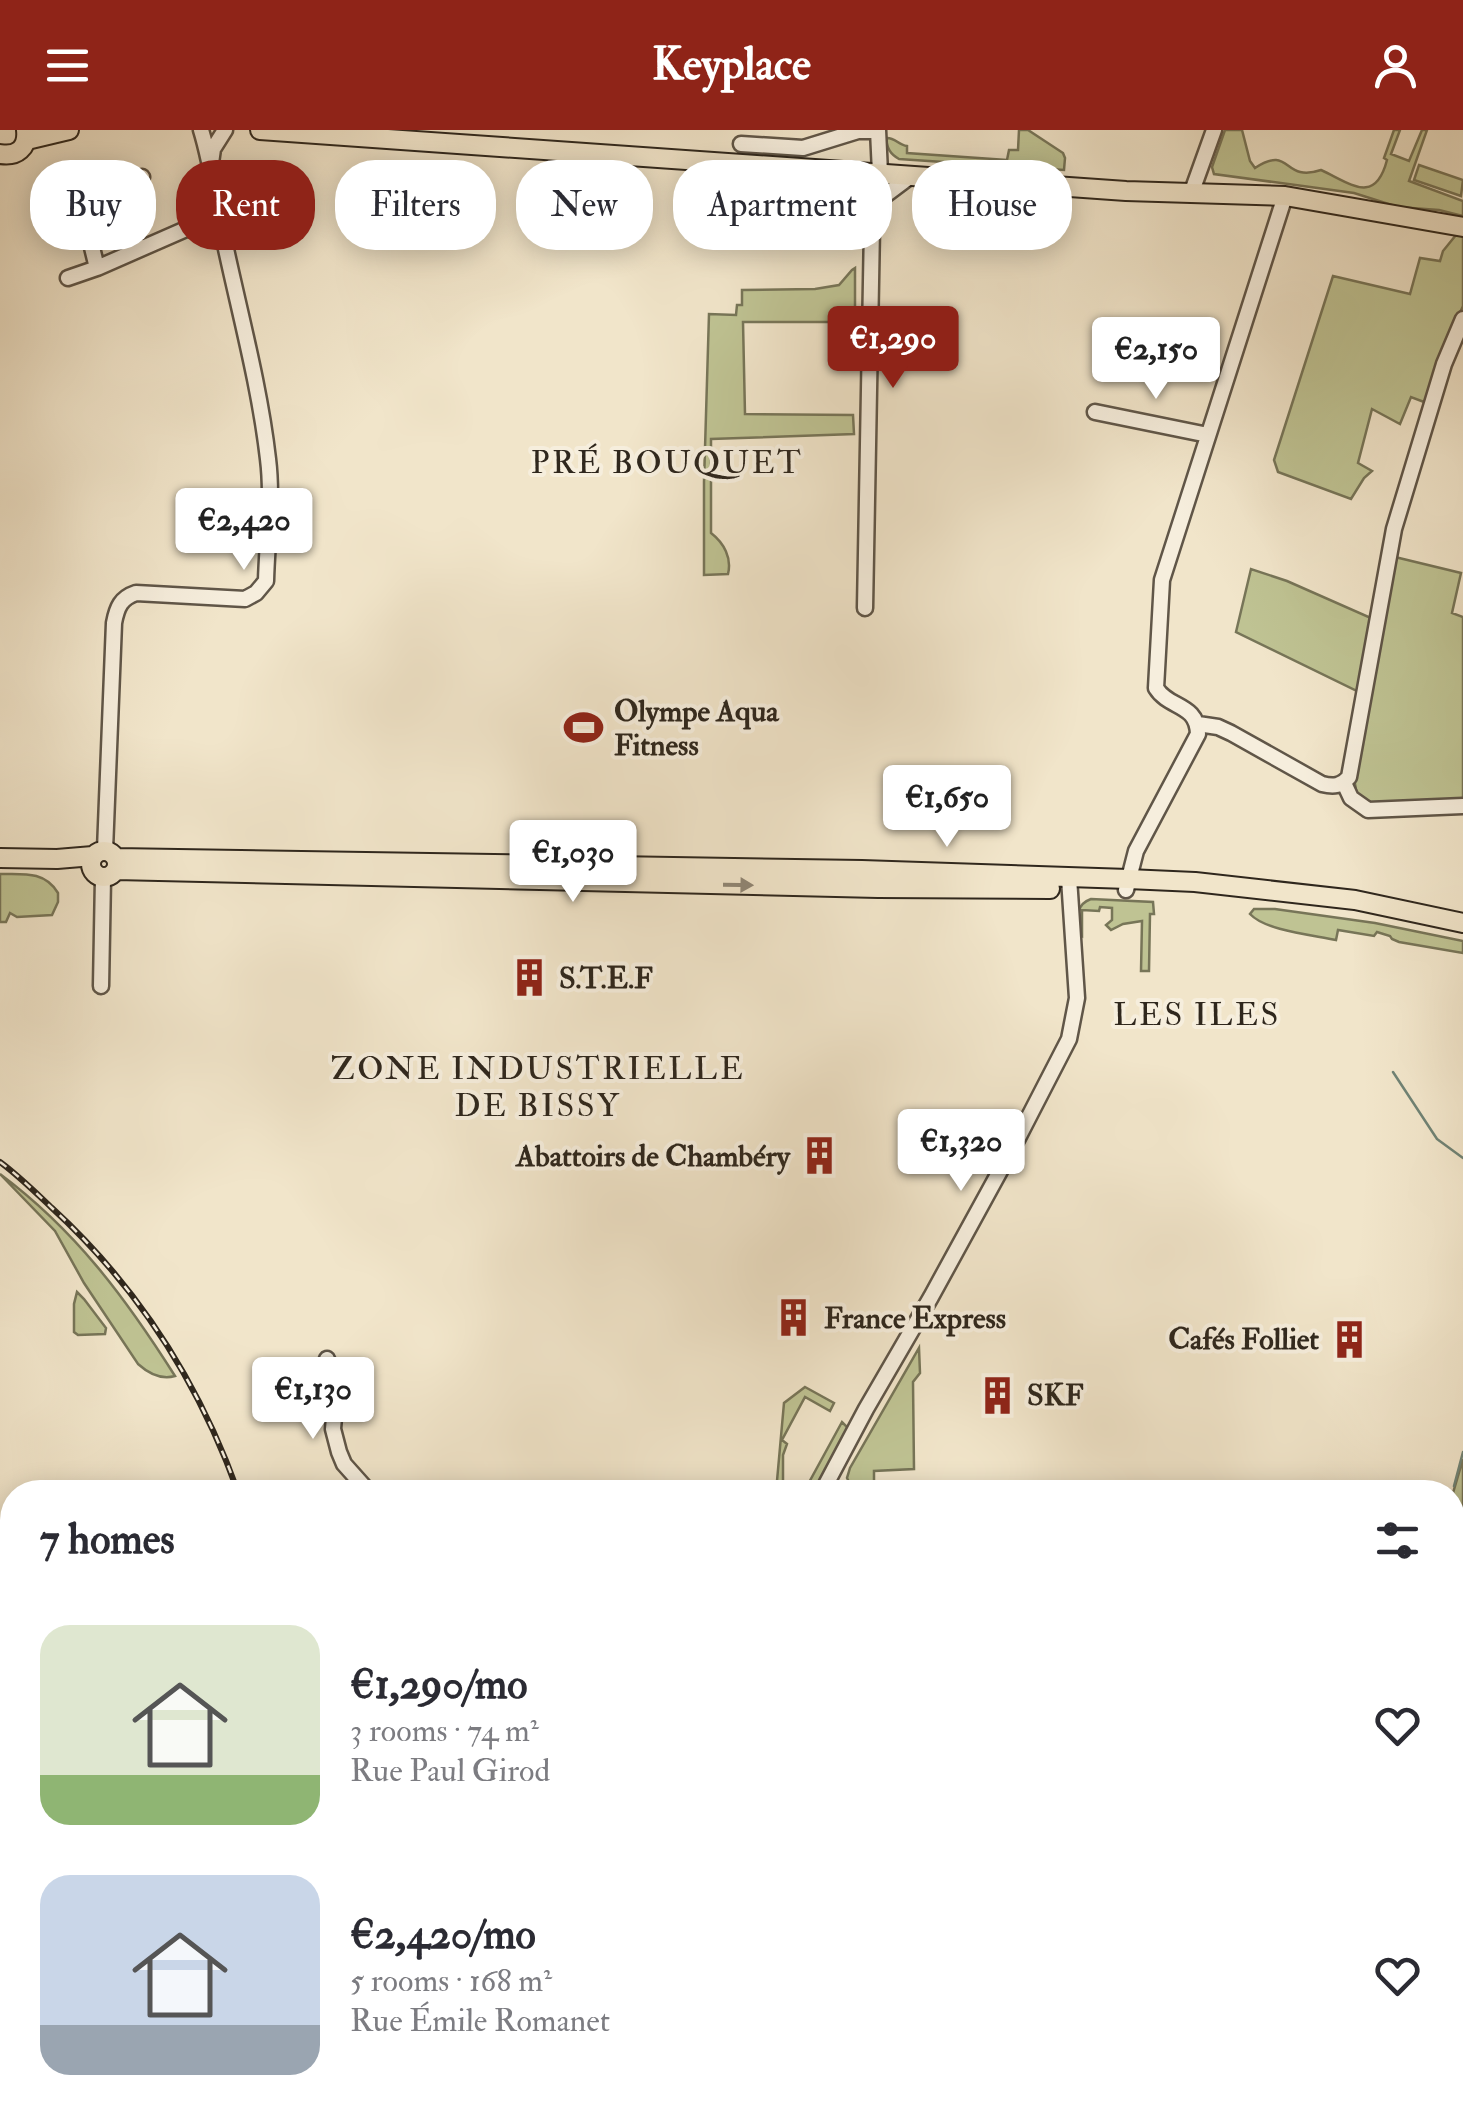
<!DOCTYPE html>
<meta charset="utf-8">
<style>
:root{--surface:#fff;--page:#f7f7f7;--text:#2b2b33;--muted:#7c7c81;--accent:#8f2418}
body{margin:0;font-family:"IM FELL Double Pica",serif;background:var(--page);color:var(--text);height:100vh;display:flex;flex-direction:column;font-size:38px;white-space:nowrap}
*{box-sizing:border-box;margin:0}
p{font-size:32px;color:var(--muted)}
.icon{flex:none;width:55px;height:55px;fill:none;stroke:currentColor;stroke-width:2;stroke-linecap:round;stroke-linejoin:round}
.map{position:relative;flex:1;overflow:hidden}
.details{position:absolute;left:0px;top:1350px;width:1465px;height:642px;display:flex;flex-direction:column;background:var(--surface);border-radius:40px 40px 0 0;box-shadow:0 5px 25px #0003}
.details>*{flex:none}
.banner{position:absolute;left:30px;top:30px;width:1405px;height:90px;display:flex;gap:20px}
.price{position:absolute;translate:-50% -85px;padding:0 22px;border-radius:10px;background:#fff;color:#222;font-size:32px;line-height:65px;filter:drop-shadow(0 2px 5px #0008)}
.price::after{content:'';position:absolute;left:50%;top:60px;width:30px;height:22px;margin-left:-15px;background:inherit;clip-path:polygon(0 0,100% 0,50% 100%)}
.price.active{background:var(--accent);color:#fff}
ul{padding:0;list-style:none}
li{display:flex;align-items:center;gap:30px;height:250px;padding:0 40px}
li span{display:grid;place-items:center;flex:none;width:280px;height:200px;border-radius:30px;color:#555}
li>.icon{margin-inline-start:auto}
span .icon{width:120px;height:120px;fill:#fffc;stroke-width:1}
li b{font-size:42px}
h2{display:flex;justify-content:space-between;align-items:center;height:120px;padding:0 40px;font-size:42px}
.chip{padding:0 35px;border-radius:40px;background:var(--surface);box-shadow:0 5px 25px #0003;font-size:35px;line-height:90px}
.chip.active{background:var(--accent);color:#fff}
header{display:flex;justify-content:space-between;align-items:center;height:130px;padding:0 40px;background:var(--accent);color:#fff;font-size:45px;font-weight:700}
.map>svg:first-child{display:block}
.green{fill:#bfc393;stroke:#777558;stroke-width:2.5}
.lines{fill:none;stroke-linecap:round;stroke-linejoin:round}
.stream{stroke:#708375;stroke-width:2.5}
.minor-casing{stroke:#605648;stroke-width:19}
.major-casing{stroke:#2f271d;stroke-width:22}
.highway-casing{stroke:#2f271d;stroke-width:25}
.minor{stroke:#f6eedd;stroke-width:14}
.major{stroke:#f1e5ca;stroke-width:18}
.highway{stroke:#f1e5ca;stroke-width:20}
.rail-casing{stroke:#2f271d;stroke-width:6}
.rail{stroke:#f6eedd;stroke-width:2.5;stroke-dasharray:8;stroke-linecap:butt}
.oneway{fill:#908674}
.labels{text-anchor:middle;stroke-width:8;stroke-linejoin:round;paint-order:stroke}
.poi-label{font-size:30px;font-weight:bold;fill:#2f271d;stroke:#f6eedd;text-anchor:start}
.neighbourhood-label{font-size:32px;letter-spacing:2.5px;fill:#2f271d;stroke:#f6eedd}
</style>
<header><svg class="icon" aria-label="menu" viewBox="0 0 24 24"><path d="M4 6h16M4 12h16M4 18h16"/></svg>Keyplace<svg class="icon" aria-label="person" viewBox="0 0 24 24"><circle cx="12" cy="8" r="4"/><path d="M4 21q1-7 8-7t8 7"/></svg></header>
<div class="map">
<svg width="1463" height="1991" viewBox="0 0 1463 1991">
<rect width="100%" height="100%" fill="#f1e5ca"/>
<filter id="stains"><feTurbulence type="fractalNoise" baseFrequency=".002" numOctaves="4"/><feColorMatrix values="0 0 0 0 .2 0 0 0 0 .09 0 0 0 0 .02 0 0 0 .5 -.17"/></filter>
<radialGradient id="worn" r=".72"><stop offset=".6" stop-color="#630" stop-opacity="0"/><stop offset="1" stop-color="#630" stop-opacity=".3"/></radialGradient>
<path class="green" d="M1019,0H1028L1063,23L1065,28L1064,40L899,29C890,24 887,18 886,8C895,7 898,15 907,16V23L1007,30L1009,20H1018Z
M1225,0H1242L1250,31L1255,38C1292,14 1282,53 1321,40C1350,53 1375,76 1387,30L1384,28L1394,0H1400L1391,24L1409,31L1422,0H1427L1409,51L1463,71V86L1439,80L1398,77L1354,63L1214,44L1212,37Z
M1419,35L1463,50L1461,66L1414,50Z
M745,69L746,77H800V70C810,72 819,79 818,89L741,88L742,72Z
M1456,105H1463V176L1445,216L1428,268L1424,272L1411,267L1400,294L1372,279L1358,333L1372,341L1364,348L1351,369L1278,342L1274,330L1333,146L1410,164L1420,128L1440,131L1443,121Z
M855,138V192H743L745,284L853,285L854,304L711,309V403C724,413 732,428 728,444L704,445V352L709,184L736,185L737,175H742V160L815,159L839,155L852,140Z
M1395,427L1461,443L1452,483L1463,487V682L1374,675L1357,666L1354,648L1369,567L1236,502L1251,439L1287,451L1382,493Z
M0,744C24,744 45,741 58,763V772L52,785L17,787L10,783L6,792H0Z
M1091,769L1153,772L1154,784H1150L1149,841H1141L1142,791L1123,794L1111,800L1106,795L1112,790V778L1100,777L1099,781L1082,780V806L1079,804C1078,790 1074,775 1091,769Z
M1254,779H1275L1375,793L1463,811V823L1399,812L1392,809L1390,806L1377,802L1374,806L1338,800L1336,810C1313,805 1266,801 1250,784Z
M0,1044C75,1100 125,1167 175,1246C161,1250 148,1243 138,1234L84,1153L55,1101Z
M77,1162L84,1169L106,1198L105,1204L78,1205L74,1202V1174Z
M919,1218L920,1243L913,1252L914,1339L874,1341V1362H854L847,1348L850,1338Z
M805,1257L834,1273L830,1281L805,1267L782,1310L787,1314L783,1325V1355L797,1362L801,1354L807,1356L842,1292L848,1298L816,1362H776L784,1273Z
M1463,1329V1429L1453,1502V1363Z"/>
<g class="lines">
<path class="stream" d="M1393,942L1437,1009L1463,1028
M1454,1356L1463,1322"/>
<defs>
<path id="minor" d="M878,0L880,43
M741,14L803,18L858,1H878
M211,33L213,19L225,0
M1191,64L1214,0
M871,84L883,67L911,46
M137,120L129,78L142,47
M97,138L87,97L92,86L129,78
M68,148L97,138L218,85
M1095,282L1208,305
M865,478L873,43
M1198,594L1218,597L1231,603L1322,654C1334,657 1341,656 1349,647L1394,399L1444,234L1463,189
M1344,653L1351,668L1368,680L1463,676
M105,720L114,493C117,477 121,468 136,463L245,469L256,463L266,451C267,411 273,369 268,329C260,259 241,188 226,119C217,79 213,39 201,0
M1126,760L1136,721L1198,604C1197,573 1169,579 1156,558L1162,450L1285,66
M101,856L103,748
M327,1229L336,1263L333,1299L339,1322L344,1334L369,1362
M822,1362L866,1279L931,1167L1018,1008L1069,909L1077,868L1069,748
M0,1658L12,1657
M1452,1936L1463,1938
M924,1980L930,1988L938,1991
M998,1991L1037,1980
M1281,1991L1283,1980"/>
<path id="major" d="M260,0L1126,61L1285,66L1463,97
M27,10L69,0
M0,24C17,27 28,18 26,0
M91 734a13 13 0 1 1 26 0a13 13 0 1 1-26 0Z
M0,728L57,729L93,726
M116,728L862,740L1128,749L1195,752L1355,770L1463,793
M116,740L878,758L1050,759
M1452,1582L1458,1562L1460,1530
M1456,1628L1463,1644"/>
<path id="highway" d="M1452,1545L1463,1477
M1452,1668H1463
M1452,1694L1455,1715L1452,1723
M1452,1752L1460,1756
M1452,1774L1463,1787
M0,1915L12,1912
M0,1935L12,1931"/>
</defs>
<use href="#minor" class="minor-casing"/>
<use href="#major" class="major-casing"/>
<use href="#highway" class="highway-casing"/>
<use href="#minor" class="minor"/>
<use href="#major" class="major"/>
<use href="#highway" class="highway"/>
<defs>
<path id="rail" d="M0,1032C19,1046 35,1062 52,1078C137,1156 199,1253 238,1362
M150,1991L157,1980"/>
</defs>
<use href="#rail" class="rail-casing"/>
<use href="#rail" class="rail"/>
</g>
<defs><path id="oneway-solid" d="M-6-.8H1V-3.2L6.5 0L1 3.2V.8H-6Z" transform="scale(2.5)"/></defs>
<use class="oneway" href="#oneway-solid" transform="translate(738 755) rotate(1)"/>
<defs>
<symbol id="stadium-bare" viewBox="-9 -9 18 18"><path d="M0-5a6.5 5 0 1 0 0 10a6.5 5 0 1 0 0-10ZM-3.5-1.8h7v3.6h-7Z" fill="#8f2418" stroke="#f6eedd" stroke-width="2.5" paint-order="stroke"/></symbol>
<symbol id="building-bare" viewBox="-9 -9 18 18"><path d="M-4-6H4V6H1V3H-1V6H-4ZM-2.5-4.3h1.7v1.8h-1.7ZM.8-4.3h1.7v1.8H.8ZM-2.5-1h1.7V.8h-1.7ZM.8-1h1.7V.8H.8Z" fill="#8f2418" stroke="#f6eedd" stroke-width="2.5" paint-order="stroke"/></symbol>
</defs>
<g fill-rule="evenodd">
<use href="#stadium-bare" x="556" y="570" width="55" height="55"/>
<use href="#building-bare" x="502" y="820" width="55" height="55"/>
<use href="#building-bare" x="792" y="998" width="55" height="55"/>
<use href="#building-bare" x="766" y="1160" width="55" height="55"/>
<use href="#building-bare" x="1322" y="1182" width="55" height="55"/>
<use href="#building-bare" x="970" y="1238" width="55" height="55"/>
</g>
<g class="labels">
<g class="poi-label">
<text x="614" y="591">Olympe Aqua<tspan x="614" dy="34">Fitness</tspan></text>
<text x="559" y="858">S.T.E.F</text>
<text x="790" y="1036" text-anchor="end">Abattoirs de Chambéry</text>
<text x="824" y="1198">France Express</text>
<text x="1319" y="1219" text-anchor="end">Cafés Folliet</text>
<text x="1027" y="1275">SKF</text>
</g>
<g class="neighbourhood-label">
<text x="667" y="343">PRÉ BOUQUET</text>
<text x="1197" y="895">LES ILES</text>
<text x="538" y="949">ZONE INDUSTRIELLE<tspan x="538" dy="37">DE BISSY</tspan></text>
</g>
</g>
<rect width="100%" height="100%" filter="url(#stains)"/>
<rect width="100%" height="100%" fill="url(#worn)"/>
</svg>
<b class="price active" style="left:893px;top:261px">€1,290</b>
<b class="price" style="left:1156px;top:272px">€2,150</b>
<b class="price" style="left:244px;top:443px">€2,420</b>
<b class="price" style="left:947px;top:720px">€1,650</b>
<b class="price" style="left:573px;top:775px">€1,030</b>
<b class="price" style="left:961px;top:1064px">€1,320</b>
<b class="price" style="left:313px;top:1312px">€1,130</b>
<div class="banner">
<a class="chip">Buy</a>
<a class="chip active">Rent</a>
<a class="chip">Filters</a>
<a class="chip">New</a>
<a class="chip">Apartment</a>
<a class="chip">House</a>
</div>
<section class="details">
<h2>7 homes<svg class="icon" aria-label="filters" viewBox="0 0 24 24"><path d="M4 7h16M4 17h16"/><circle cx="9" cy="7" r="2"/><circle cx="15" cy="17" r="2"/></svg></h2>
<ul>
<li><span style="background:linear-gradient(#dfe7d0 75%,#8fb573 0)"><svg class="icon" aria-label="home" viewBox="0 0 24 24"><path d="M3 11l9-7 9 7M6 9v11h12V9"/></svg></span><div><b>€1,290/mo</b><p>3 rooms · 74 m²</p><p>Rue Paul Girod</p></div><svg class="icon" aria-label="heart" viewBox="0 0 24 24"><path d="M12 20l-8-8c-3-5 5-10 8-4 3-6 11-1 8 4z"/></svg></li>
<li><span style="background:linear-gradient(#c9d6e8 75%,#9aa5b1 0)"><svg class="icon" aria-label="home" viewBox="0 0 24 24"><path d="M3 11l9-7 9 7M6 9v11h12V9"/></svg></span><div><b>€2,420/mo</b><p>5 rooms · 168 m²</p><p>Rue Émile Romanet</p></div><svg class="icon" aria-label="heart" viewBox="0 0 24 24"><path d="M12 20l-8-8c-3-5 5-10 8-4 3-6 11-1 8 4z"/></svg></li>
</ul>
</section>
</div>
